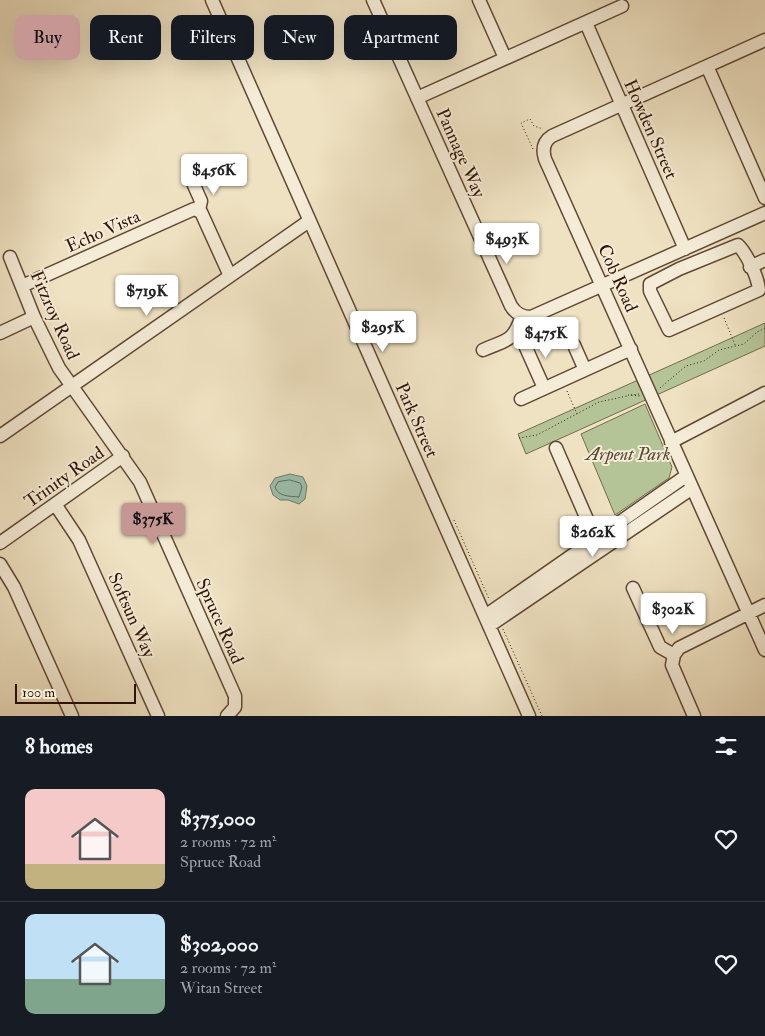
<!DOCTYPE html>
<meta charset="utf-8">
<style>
:root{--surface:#171b24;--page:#20242c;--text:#f1f3f6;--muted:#9ea1a6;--line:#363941;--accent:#c59692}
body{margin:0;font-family:"IM FELL Double Pica",serif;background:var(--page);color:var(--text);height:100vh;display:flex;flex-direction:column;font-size:19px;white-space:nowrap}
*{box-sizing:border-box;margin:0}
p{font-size:16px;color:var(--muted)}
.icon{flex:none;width:28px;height:28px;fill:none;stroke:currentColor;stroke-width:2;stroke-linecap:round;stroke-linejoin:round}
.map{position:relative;height:716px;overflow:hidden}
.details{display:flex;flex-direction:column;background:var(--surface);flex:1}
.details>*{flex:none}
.guide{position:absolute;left:15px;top:15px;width:500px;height:45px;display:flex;gap:10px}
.scale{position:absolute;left:15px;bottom:12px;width:121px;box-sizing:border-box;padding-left:5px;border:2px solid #311406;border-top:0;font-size:14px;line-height:18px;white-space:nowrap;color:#311406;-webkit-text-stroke:4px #f5ecd7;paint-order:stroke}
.price{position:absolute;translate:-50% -42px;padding:0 11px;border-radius:5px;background:#fff;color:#222;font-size:16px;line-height:32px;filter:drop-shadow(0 1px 2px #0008)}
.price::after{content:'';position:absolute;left:50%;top:30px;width:15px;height:11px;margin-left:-8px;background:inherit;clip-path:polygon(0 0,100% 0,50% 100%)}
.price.current{background:var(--accent);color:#111}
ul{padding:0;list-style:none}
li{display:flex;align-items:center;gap:15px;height:125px;padding:0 25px}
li+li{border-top:1px solid var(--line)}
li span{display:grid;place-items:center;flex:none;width:140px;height:100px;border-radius:10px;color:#555}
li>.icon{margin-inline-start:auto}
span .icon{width:60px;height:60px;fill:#fffc;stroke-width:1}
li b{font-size:21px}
h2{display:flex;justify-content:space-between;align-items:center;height:60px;padding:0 25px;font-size:21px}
.pill{padding:0 18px;border-radius:10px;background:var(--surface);box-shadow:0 5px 20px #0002;font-size:18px;line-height:45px}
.pill.current{background:var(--accent);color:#111}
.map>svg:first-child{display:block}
.green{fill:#b5c497;stroke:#736c4e}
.water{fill:#9bbfad;stroke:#717b6a}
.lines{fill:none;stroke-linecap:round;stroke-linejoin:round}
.shore{stroke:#666a5a;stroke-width:1}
.minor-casing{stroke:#604835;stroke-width:15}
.path{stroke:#311406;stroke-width:1;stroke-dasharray:1 2.5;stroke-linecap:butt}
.minor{stroke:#f5ecd7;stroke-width:12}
.labels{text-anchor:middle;stroke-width:4;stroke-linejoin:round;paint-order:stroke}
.street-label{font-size:18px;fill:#311406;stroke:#f5ecd7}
.park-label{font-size:18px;font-style:italic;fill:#594932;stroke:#f5ecd7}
</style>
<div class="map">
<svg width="765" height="716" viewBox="0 0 765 716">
<rect width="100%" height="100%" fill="#efe2c2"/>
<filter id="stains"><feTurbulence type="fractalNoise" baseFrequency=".004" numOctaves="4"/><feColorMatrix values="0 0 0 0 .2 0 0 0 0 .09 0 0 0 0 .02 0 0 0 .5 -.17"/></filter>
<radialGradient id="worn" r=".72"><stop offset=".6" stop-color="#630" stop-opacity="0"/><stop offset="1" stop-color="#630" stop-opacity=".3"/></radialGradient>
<path class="green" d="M765,323V346L526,454L518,434Z
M645,404L672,467L669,478L615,515L581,434Z"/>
<path class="water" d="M290,474L303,477L307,486L305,499L299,504L288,500H280L273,495L270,486L275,478Z"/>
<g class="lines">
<path class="shore" d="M290,480L300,483L302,487L299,497C290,496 278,497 275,487L278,482Z"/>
<defs>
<path id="minor" d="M212,0L529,716
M373,0L511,306C516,314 522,317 531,317L765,213
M479,0L505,58
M586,23L685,249
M765,40L552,136C544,141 542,149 545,159C619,322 691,487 765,650
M707,66L765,198
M417,98L622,6
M193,183L201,201L199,210
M738,245C747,254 758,277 759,290L669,330L650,291V284L679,269Z
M10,257L34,317L59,368L140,482L235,696V707L227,716
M750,267L765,260
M22,286L194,209L201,212L230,276
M0,333L34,317
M523,341L544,388
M574,345L585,370
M483,350C508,339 512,343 522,316
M521,399L631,349
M0,436L309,221
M671,442L765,393
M556,448L599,547
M55,504L79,540L158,716
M0,543L123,456
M0,564L14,587L72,716
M633,588L660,647L674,655
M485,616L686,476
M489,626L691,489
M694,716L672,665L674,655L679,648L765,605"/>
</defs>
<use href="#minor" class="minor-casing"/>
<path class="path" d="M533,149L521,123L530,119L534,126L543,129
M618,290L621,292L619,297
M724,318L736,347
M660,388L686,366L704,361L719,350L744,344L757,332L765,328
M567,391L577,414
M628,395L640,396
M631,395L639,394
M519,438L537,435L599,402L627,396
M454,520L489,599
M503,629L542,716"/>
<use href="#minor" class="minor"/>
</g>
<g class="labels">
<g class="street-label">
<text transform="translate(651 129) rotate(66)" y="6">Howden Street</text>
<text transform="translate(461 153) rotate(66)" y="6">Pannage Way</text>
<text transform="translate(103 231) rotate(-24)" y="6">Echo Vista</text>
<text transform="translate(618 278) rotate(66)" y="6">Cob Road</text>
<text transform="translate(55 315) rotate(66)" y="6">Fitzroy Road</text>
<text transform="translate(417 420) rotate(66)" y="6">Park Street</text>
<text transform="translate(64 477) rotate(-35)" y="6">Trinity Road</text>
<text transform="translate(132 615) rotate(66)" y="6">Softsun Way</text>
<text transform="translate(220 621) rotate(66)" y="6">Spruce Road</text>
</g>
<g class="park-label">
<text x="628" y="460">Arpent Park</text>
</g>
</g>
<rect width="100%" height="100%" filter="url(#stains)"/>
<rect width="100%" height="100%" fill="url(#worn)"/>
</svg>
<div class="scale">100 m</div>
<b class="price" style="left:214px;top:196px">$456K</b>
<b class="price" style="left:507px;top:265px">$493K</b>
<b class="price" style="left:147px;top:317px">$719K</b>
<b class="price" style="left:383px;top:353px">$295K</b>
<b class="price" style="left:546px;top:359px">$475K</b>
<b class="price current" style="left:153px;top:545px">$375K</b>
<b class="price" style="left:593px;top:558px">$262K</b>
<b class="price" style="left:673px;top:635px">$302K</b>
<div class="guide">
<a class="pill current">Buy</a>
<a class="pill">Rent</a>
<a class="pill">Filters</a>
<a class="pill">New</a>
<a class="pill">Apartment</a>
</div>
</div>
<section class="details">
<h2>8 homes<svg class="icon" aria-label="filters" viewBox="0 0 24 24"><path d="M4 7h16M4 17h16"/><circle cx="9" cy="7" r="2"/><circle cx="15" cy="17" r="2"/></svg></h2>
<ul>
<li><span style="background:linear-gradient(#f6c9c9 75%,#c2b280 0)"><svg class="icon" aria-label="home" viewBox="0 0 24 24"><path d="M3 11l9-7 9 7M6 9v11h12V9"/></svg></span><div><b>$375,000</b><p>2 rooms · 72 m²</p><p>Spruce Road</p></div><svg class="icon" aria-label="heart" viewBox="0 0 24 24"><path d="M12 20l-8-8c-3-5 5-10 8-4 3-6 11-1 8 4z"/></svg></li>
<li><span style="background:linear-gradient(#bfe0f5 65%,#7fa58c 0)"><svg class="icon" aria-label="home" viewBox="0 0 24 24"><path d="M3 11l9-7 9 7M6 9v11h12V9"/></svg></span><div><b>$302,000</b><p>2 rooms · 72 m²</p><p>Witan Street</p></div><svg class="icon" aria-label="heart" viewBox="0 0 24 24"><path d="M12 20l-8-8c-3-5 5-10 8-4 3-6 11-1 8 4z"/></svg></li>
</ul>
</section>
